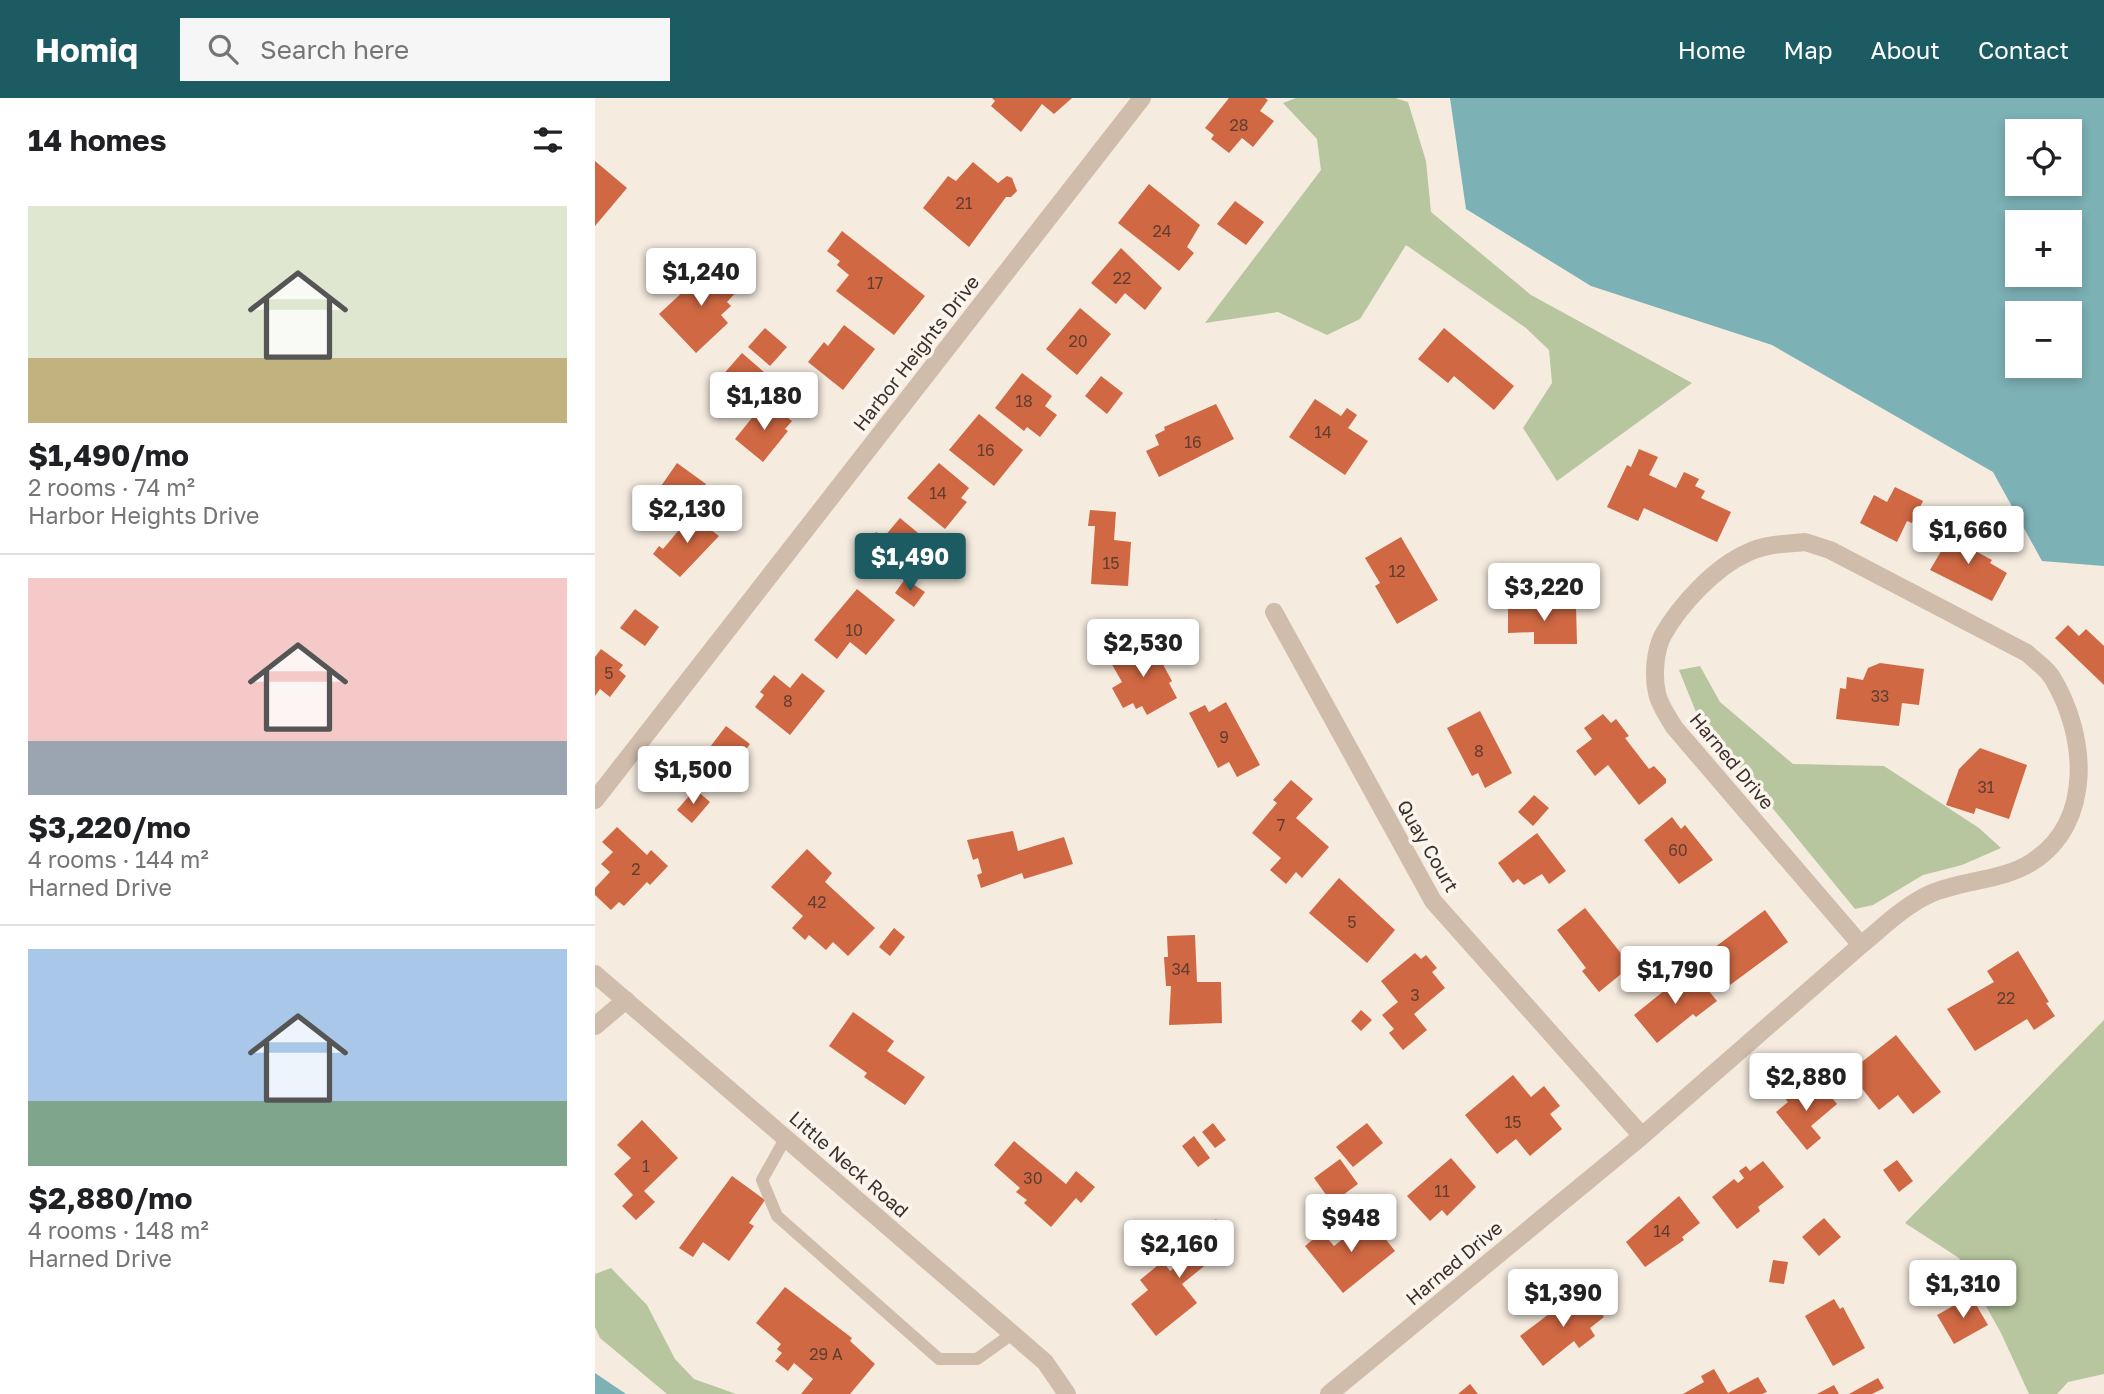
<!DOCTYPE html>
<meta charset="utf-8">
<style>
:root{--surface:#fff;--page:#f6f6f6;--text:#202124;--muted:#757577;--line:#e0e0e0;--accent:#1b5b61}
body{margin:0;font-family:"Golos Text",sans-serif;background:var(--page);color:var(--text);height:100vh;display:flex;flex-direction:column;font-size:26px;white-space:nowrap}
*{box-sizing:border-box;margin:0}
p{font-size:23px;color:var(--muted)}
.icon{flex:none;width:38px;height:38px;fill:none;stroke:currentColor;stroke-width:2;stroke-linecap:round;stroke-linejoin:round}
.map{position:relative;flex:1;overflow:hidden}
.drawer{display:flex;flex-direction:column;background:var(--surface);width:595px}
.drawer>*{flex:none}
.buttons{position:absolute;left:1410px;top:21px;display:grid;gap:14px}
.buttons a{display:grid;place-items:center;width:77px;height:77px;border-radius:0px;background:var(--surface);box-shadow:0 4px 10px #0003;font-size:35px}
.price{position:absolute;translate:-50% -60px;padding:0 16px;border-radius:7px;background:#fff;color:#222;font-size:23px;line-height:46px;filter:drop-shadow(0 2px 4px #0008)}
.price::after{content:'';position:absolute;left:50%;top:42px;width:21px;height:16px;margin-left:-10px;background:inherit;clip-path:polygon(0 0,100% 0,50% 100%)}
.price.on{background:var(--accent);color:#fff}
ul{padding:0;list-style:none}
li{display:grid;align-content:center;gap:14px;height:371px;padding:0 28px}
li+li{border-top:2px solid var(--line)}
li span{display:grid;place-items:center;height:217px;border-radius:0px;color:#555}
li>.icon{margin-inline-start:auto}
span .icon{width:126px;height:126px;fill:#fffc;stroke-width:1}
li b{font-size:30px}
h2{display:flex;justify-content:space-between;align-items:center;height:84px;padding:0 28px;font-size:30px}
header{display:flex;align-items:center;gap:42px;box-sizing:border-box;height:98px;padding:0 35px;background:var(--accent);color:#fff}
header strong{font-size:33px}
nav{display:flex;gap:38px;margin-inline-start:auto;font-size:24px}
.search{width:490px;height:63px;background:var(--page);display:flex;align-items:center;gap:18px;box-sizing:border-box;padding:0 24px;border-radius:0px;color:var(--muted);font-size:26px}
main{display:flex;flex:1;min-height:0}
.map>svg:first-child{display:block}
.green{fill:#b7c69e}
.water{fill:#7cb1b5;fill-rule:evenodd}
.building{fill:#cf6843}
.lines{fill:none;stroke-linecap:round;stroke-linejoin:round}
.service{stroke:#cfbcaa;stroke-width:12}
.minor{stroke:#cfbcaa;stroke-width:18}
.tertiary{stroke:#cfbcaa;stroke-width:18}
.labels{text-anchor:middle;stroke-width:7;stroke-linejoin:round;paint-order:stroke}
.number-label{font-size:16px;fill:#613e30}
.street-label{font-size:19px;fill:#3c302a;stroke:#fcf5ed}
</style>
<header>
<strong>Homiq</strong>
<div class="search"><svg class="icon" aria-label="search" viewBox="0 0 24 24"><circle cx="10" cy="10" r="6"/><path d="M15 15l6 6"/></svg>Search here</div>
<nav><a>Home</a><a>Map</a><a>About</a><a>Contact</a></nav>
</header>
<main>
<section class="drawer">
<h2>14 homes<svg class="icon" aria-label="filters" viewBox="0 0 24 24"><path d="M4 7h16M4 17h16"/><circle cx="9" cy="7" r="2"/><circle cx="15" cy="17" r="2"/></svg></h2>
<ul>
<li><span style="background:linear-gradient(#dfe7d0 70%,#c2b280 0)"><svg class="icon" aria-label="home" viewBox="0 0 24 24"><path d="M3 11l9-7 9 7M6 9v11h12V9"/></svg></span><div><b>$1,490/mo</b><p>2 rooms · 74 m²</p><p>Harbor Heights Drive</p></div></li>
<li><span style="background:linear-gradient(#f6c9c9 75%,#9aa5b1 0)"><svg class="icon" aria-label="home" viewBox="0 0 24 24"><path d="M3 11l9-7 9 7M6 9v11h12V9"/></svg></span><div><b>$3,220/mo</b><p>4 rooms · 144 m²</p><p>Harned Drive</p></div></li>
<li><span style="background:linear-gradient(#a9c7e8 70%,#7fa58c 0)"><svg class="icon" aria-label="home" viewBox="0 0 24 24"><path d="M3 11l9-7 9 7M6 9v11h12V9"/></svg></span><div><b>$2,880/mo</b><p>4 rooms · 148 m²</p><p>Harned Drive</p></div></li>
</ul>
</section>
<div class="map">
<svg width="1509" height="1296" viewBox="0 0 1509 1296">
<rect width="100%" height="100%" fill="#f5ebdf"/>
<path class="green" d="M701,0H800L813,4L831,63L836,114L936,197L1097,285L962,383L928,330L957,285L954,252L931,230L811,147L765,221L732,237L683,214L610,225L726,72L722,41L688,5Z
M1105,568L1125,604L1198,666L1289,668L1384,730L1406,750L1367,767L1328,777L1278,807L1260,811L1103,619L1084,572Z
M1509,922V1276L1473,1284L1462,1296H1434L1406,1235L1364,1160L1310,1125Z
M16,1170L52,1207L80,1261L99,1281L141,1296H72L5,1240L0,1229V1176Z"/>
<path class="water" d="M855,0H1509V468L1447,463L1398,374L1177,247L996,188L871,111ZM1423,33H1475V86H1423ZM1423,124H1475V177H1423ZM1423,215H1475V268H1423Z
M0,1275L31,1296H0Z"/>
<path class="building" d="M397,0H477L459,16L447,6L426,34L396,8L400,3Z
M634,0H670L673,2L665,13L679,23L658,49L647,40L634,55L616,41L619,37L610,30Z
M0,63L32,90L0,128Z
M378,64L403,85L412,78L417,80L422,93L416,99H411L374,149L328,110L353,78L361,83Z
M554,86L605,127L592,149L599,155L584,173L523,125Z
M640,103L669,124L651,147L622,126Z
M247,133L330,198L299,237L241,193L254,177L242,167L245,163L232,153Z
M526,150L567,190L550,212L530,195L521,206L496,185Z
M120,164L144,191L132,204L136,208L126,217L133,225L101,255L64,216Z
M485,210L516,236L482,277L451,251Z
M249,227L280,251L248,292L213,264L229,244L233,248Z
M170,230L192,249L175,268L153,249Z
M849,230L919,288L899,312L859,278L853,285L823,261Z
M147,255L169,274L148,299L125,280Z
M427,275L457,298L450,308L462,317L445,339L432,329L429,333L400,310Z
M506,278L528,295L512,316L490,298Z
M720,301L746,318L752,310L762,317L753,330L773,343L750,377L694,339Z
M174,305L197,323L190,331L193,333L168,364L140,341L164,311L167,314Z
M621,306L639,341L564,379L551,353L564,347L560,337L570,332L569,329Z
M384,316L428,352L399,388L354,352Z
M1044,351L1063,359L1054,377L1081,390L1089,374L1104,381L1100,388L1110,393L1106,400L1136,414L1122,444L1049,410L1043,423L1012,409L1032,367L1036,369Z
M82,365L111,386L92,412L64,391Z
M344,365L374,390L366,400L372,404L350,431L312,400Z
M1300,389L1328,403L1317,425L1312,423L1302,444L1265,425L1279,397L1292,404Z
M495,412L521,414L519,442L536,444L533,488L496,486L500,428H493Z
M100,413L106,418L103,422L124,438L85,479L58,456L64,448L68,451Z
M305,420L340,449L315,479L273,444L281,434L289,439Z
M1361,428L1375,436L1373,440L1386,448L1382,454L1397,462L1395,465L1412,475L1397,503L1335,472Z
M806,439L843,502L802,526L780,488L785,485L770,460Z
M310,481L330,494L319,509L300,495Z
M262,491L300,522L271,557L255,544L242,561L219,542Z
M940,505V509L981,508L982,546H939V534L913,535V506Z
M40,511L64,529L50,548L25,530Z
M1473,527L1484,538L1491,531L1509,548V587L1460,540Z
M554,541L577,583L574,585L582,600L552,617L547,608L541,611L538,605L528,610L517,590L527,584L515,563Z
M6,551L28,567L24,572L31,578L15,599L5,591L0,598V559Z
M1285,565L1329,571L1324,607L1307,605L1304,628L1241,621L1245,590L1251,591L1252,579L1268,582L1273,570Z
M207,575L230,593L195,637L160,609L169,597L165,594L179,577L195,590Z
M631,604L665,667L642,679L634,664L623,670L594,615L610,607L614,614Z
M885,613L917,675L890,690L883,675L877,678L852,630Z
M1008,616L1016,625L1021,621L1034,638L1030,640L1054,671L1059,668L1071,681V685L1044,707L1013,667L1000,678L981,653L997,641L989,630Z
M131,628L155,646L140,666L115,649Z
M1385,650L1432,667L1414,721L1381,710L1379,716L1351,707L1364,671Z
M696,682L718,701L701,720L734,749L707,780L701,774L691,786L675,772L686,760L657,735L682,705L678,702Z
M100,691L115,704L97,725L82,712Z
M939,697L954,710L938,728L923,714Z
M1077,719L1086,731L1090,727L1118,762L1084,786L1049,742Z
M22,729L52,757L56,752L73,768L55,787L52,784L29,808L24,804L16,812L0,797V790L15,774L6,766L18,754L7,744Z
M418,733L423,753L469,739L478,766L429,781L427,775L386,790L382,777L387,775L383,760L378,762L372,742Z
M942,735L971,773L954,786L947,776L929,787L923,781L918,785L903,765Z
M212,751L237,775L230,784L280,830L253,858L238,844L231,852L214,837L210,842L197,830L208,818L176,789Z
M744,780L800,832L772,865L714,815Z
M990,810L1036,868L1004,894L987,873L991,870L962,832Z
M1170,812L1193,844L1135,887L1112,855Z
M299,830L310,839L295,858L284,849Z
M600,837L602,884H626L627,925L574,927L576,888H571L569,859H573L572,838Z
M1423,853L1454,904L1451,905L1460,918L1439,932L1432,921L1380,953L1352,911L1399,884L1392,873Z
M820,855L826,861L831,857L842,870L837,874L850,890L819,916L832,932L808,952L794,935L799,931L787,917L803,904L786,883Z
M1096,871L1122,903L1101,919L1098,916L1062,945L1039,917Z
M766,912L777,922L766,933L756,923Z
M258,914L299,943L292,953L330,979L310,1007L269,979L272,975L234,948Z
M1301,937L1346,994L1318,1016L1303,997L1284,1012L1254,974Z
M918,977L936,999L949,988L965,1008L955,1016L967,1031L935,1058L921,1041L902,1056L870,1017Z
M1210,988L1217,998L1228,989L1242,1006L1216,1028L1226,1040L1212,1052L1181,1014L1193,1004L1189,999Z
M47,1022L83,1060L49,1093L60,1104L41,1122L27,1108L38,1097L19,1076L36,1060L22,1047Z
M618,1025L631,1042L620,1050L607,1034Z
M772,1025L788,1045L758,1069L741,1049Z
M599,1038L615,1060L603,1069L587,1048Z
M419,1043L471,1086L481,1073L500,1089L486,1105L481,1100L456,1129L429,1105L432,1102L421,1094L425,1090L399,1067Z
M856,1060L881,1089L852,1118L847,1112L835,1123L812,1098Z
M745,1061L763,1086L737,1105L719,1080Z
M1302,1062L1318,1083L1304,1094L1288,1072Z
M1168,1063L1189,1089L1163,1109L1165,1113L1142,1131L1117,1099L1139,1081L1143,1085L1149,1080L1144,1073L1151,1068L1155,1073Z
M137,1078L170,1102L154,1125L159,1128L134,1163L108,1144L98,1159L84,1150Z
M1084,1098L1105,1125L1087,1139L1089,1142L1050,1169L1031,1144Z
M774,1120L800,1153L748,1195L710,1148L727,1134L739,1148Z
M1229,1120L1246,1139L1224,1158L1207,1139Z
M621,1121L639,1144L587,1186L602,1205L561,1238L536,1206L553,1192L545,1182L568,1163L575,1173L593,1159L585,1150Z
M1178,1162L1193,1164L1189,1186L1174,1184Z
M190,1189L257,1240L255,1243L280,1266L255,1296H206L218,1281L199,1265L193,1273L180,1263L187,1255L182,1251L186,1246L161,1225Z
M990,1196L1009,1219L995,1230L1000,1238L984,1250L979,1243L948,1268L925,1238L971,1203L976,1208Z
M1376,1198L1393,1227L1359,1246L1342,1217Z
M1239,1201L1245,1211L1248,1209L1270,1250L1238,1268L1210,1218Z
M1119,1271L1133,1295L1163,1279L1172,1294L1167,1296H1088L1109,1284L1106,1278Z
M1283,1280L1289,1290L1277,1296H1254Z
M875,1286L883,1296H863Z
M1239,1287L1244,1296H1222Z"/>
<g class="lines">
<path class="service" d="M191,1039L167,1082L182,1118L344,1261H382L417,1236"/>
<path class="minor" d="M1210,444L1235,452L1432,555C1440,563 1453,571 1458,581C1492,638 1499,724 1437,764C1408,783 1366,782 1335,796C1310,807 1287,830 1266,847L1079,629C1073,619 1064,606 1062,595C1058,578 1060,552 1068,537C1085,507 1120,469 1152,455C1170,446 1190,446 1210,444Z
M679,514L838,803L1047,1038
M0,702L547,0
M0,928L31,902
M734,1296L1047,1038L1266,847"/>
<path class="tertiary" d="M0,876L450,1264L472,1296"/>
</g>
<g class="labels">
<g class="number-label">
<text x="644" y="33">28</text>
<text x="369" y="111">21</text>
<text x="567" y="139">24</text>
<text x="527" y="186">22</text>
<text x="280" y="191">17</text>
<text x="483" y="249">20</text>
<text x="429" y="309">18</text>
<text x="728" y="340">14</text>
<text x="598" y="350">16</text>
<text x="391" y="358">16</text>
<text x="343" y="401">14</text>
<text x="516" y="471">15</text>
<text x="802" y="479">12</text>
<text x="259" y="538">10</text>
<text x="14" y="581">5</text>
<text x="1285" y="604">33</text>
<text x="193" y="609">8</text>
<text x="629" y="645">9</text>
<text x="884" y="659">8</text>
<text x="1391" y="695">31</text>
<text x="686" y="733">7</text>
<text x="1083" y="758">60</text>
<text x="41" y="777">2</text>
<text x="222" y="810">42</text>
<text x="757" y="830">5</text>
<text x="586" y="877">34</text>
<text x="820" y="903">3</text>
<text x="1411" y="906">22</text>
<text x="918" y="1030">15</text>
<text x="51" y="1074">1</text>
<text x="438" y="1086">30</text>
<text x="847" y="1099">11</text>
<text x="1067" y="1139">14</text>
<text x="231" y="1262">29 A</text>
</g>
<g class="street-label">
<text transform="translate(321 255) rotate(-52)" y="7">Harbor Heights Drive</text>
<text transform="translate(1137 663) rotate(50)" y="7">Harned Drive</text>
<text transform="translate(833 748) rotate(60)" y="7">Quay Court</text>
<text transform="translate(254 1066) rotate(41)" y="7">Little Neck Road</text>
<text transform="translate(859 1165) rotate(-40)" y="7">Harned Drive</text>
</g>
</g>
</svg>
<div class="buttons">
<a><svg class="icon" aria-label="locate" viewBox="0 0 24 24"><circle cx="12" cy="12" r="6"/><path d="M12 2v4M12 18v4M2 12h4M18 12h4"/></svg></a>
<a>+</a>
<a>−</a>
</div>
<b class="price" style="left:106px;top:210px">$1,240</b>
<b class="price" style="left:169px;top:334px">$1,180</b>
<b class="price" style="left:92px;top:447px">$2,130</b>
<b class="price" style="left:1373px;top:468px">$1,660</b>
<b class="price on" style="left:315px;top:495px">$1,490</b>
<b class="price" style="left:949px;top:525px">$3,220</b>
<b class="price" style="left:548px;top:581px">$2,530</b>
<b class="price" style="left:98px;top:708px">$1,500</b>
<b class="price" style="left:1080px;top:908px">$1,790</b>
<b class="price" style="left:1211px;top:1015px">$2,880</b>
<b class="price" style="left:756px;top:1156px">$948</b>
<b class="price" style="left:584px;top:1182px">$2,160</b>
<b class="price" style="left:1368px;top:1222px">$1,310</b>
<b class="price" style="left:968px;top:1231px">$1,390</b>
</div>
</main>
